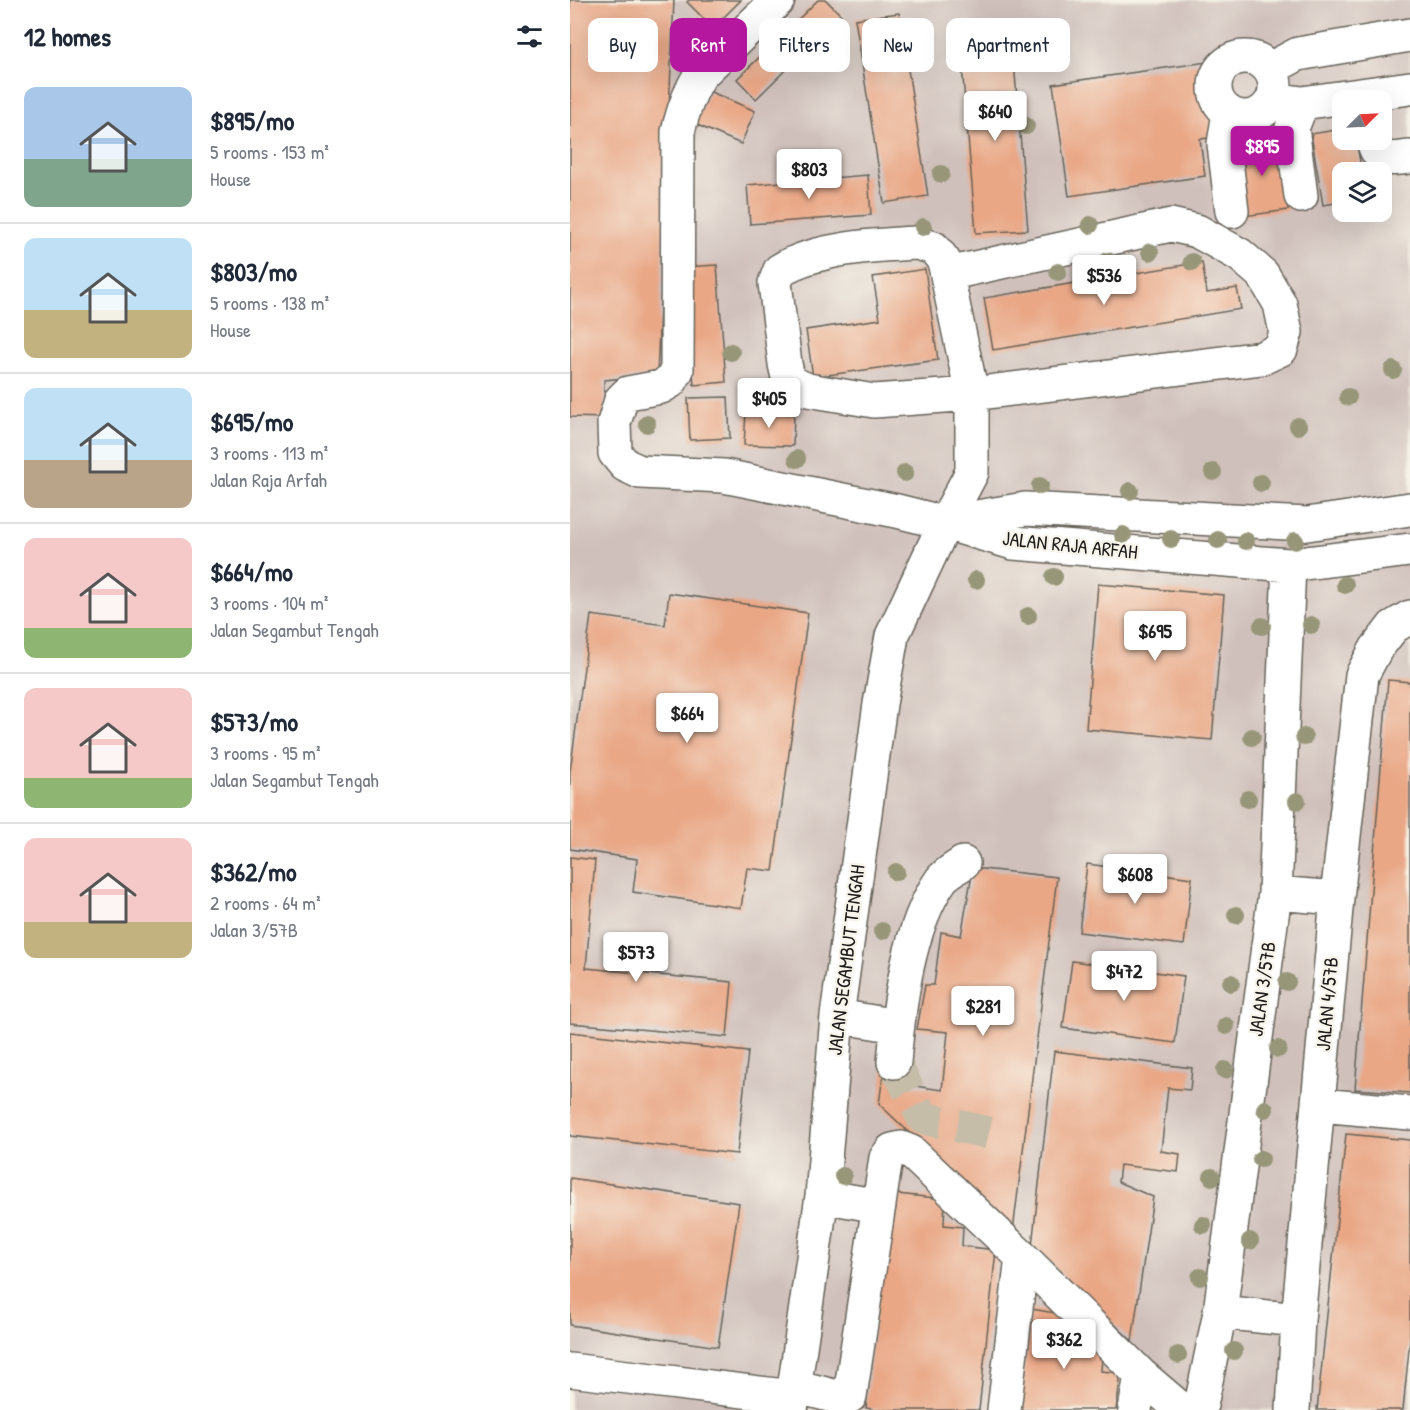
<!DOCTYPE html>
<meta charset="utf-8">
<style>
:root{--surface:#fff;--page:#f6f6f7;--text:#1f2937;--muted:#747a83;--line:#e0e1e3;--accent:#b5179e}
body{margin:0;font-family:"Patrick Hand",sans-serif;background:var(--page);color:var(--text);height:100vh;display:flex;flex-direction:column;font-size:22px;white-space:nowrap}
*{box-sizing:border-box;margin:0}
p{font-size:20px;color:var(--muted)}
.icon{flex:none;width:33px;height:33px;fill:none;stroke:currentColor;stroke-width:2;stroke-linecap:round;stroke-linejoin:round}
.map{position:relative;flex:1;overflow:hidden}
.sheet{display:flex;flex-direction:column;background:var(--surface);width:570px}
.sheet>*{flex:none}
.hud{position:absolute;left:18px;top:18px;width:570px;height:54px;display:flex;gap:12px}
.needle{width:39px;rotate:66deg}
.fabs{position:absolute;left:762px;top:90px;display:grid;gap:12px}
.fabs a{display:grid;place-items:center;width:60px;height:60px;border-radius:12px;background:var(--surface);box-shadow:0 6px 24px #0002;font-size:30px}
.price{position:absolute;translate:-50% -51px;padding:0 14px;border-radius:6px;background:#fff;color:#222;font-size:20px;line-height:39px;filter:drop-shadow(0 2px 3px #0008)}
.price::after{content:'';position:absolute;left:50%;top:36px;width:18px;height:14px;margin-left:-9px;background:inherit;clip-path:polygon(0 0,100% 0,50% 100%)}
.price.selected{background:var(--accent);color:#fff}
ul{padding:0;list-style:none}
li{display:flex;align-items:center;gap:18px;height:150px;padding:0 24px}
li+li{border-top:2px solid var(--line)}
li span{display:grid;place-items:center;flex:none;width:168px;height:120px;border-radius:12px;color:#555}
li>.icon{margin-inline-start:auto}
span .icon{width:72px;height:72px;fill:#fffc;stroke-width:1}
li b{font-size:26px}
h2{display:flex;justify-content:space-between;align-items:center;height:72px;padding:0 24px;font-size:26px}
.pill{padding:0 21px;border-radius:12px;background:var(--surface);box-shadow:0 6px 24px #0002;font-size:21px;line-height:54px}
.pill.selected{background:var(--accent);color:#fff}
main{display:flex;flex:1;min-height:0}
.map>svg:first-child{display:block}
.industrial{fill:#cfc0bb;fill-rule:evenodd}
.building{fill:#e9a786}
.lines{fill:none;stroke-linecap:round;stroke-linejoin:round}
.minor-tunnel{stroke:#c6bda8;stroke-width:33;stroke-dasharray:33 16;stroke-linecap:butt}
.minor-casing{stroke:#666259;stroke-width:36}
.minor{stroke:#fff;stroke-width:33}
.tree{fill:#989679}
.labels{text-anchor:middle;stroke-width:4.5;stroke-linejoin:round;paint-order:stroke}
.street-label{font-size:20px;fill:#1c1c1c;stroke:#f7f3e8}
</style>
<main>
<section class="sheet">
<h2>12 homes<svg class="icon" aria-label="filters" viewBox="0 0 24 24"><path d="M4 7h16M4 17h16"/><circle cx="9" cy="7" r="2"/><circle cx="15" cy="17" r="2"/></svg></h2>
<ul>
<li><span style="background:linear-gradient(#a9c7e8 60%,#7fa58c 0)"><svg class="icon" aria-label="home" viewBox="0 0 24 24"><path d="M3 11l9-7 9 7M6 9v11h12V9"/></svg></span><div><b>$895/mo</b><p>5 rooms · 153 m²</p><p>House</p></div></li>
<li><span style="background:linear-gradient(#bfe0f5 60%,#c2b280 0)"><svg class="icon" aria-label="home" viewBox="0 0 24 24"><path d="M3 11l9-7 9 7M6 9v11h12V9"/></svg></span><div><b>$803/mo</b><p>5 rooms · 138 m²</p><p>House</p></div></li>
<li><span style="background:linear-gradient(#bfe0f5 60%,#b9a48a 0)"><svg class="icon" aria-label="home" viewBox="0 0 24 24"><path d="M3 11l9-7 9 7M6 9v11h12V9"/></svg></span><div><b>$695/mo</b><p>3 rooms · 113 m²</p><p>Jalan Raja Arfah</p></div></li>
<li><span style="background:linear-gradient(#f6c9c9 75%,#8fb573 0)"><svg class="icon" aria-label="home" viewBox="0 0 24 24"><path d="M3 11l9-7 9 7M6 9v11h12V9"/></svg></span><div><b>$664/mo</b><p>3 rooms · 104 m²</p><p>Jalan Segambut Tengah</p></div></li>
<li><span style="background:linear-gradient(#f6c9c9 75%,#8fb573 0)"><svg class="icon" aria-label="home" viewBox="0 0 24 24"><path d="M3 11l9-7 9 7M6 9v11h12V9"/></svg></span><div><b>$573/mo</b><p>3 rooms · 95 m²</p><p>Jalan Segambut Tengah</p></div></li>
<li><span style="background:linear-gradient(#f6c9c9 70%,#c2b280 0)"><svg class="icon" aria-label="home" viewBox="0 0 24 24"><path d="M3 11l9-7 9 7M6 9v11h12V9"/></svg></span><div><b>$362/mo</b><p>2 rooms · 64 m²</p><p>Jalan 3/57B</p></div></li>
</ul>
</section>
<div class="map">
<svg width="840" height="1410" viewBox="0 0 840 1410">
<rect width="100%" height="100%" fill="#f7f3e8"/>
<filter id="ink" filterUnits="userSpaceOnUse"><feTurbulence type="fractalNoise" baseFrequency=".0167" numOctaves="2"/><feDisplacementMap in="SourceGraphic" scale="12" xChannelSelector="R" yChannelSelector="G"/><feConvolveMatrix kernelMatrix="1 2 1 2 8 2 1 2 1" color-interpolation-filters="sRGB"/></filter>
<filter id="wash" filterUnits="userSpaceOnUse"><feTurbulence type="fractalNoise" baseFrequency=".008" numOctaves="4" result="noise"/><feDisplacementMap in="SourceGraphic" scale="24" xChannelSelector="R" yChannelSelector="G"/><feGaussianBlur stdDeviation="1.35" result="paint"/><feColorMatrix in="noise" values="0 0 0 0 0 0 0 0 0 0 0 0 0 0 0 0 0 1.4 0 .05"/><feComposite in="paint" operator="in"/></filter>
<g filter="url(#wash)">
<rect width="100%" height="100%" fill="#f0e5cb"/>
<path class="industrial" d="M0,0H840V1410H0ZM772,100H812V140H772ZM772,172H812V212H772Z"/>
<g id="blocks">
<path class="building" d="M0,0H104L87,375L34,380L35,418L0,417Z
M119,0H171L143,28L117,2Z
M248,0H256L271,15L186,99L167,79Z
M329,13L358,196L314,203L285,19Z
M443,50L458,230L406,233L391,54Z
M637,62L648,137L630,139L635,176L499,196L483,84Z
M139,91L185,111L171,144L125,124Z
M772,129V140H786L792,172H772V202L753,205L741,134Z
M709,138L718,210L674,216L665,144Z
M298,175L301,215L180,224L177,185Z
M632,262L637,293L667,288L671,309L423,350L414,298Z
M147,265L156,382L124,385L114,267Z
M355,269L368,360L243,377L236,330L310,319L303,277Z
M158,397L160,438L120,440L118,398Z
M176,412L224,414L223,446L174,445Z
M528,584L654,595L642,740L516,729Z
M99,593L238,613L203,871L177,868L171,908L63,892L67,859L0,849V772L21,615L95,625Z
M818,680L840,682V1093L785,1089Z
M0,857L25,860L16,968L162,982L157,1037L0,1023Z
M517,864L622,878L614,945L509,932Z
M403,868L487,877L443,1231L309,1104L315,1061L341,1063L338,1085L372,1090L378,1032L347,1029L355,985H364L371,932L391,936Z
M502,961L614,976L605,1043L493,1028Z
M0,1032L178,1052L167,1154L0,1136Z
M484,1051L622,1068L620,1090L598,1088L591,1151L610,1154L608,1172L550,1165L548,1182L583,1197L562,1341L462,1246Z
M776,1134L840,1140V1339L833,1410H747Z
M0,1178L169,1203L148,1347L0,1325Z
M317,1193L375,1199L374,1225L393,1227L392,1246L426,1250L409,1410H306L296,1408Z
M461,1309L485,1313L532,1357L531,1371L551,1373L546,1410H450Z"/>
</g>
</g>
<g filter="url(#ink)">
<use href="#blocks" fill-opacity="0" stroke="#666259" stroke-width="1.5"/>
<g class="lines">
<path class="minor-tunnel" d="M324,1062L353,1118L419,1133"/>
<defs>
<path id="minor" d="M208,0L131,74C119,92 113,111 108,132L107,370L101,381L91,387L58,393L51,400L44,423L45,453L55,465L70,472L154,476L327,511L375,523L443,543L719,565L840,550
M645 87a30 30 0 1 1 60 0a30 30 0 1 1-60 0Z
M700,69L728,54L840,35
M703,99L732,103L840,88
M659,112L654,144L662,211
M803,140C808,163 820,159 840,157
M731,196L722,128L732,103
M347,243L364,248L374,261L402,394L304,401L238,390L219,382L215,364L205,283L210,270C246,248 305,245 347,243Z
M383,521L455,509L737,524L840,509
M705,893L767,898
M267,1016L327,1026
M324,1062C329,1006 338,927 371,880C376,873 386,868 393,863
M749,1105L840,1113
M252,1196L309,1206
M650,1312L728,1320
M0,1370L223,1397
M224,1386L275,1399L280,1396L316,1158L322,1150L331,1148L341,1152L452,1257L571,1375L612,1410
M221,1410L252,1196L267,1016L310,704L322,636L375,523L402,472V394L692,358L711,349L716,332L710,304L693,275L670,255L627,231L601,225L377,274
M434,1410L452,1257
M565,1410L571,1375
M630,1410L650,1312L705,893L719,565
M723,1410L728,1320L767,898L792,675L806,649L823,627L840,617"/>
</defs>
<use href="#minor" class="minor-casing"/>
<use href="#minor" class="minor"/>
</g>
<g class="tree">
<circle cx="456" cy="126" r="9"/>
<circle cx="371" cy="174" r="9"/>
<circle cx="520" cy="225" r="9"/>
<circle cx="353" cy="227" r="9"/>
<circle cx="580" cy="252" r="9"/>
<circle cx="538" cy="261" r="9"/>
<circle cx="622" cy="262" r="9"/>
<circle cx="488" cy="272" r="9"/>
<circle cx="161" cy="352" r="9"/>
<circle cx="823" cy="370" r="9"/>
<circle cx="778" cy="397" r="9"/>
<circle cx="77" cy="424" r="9"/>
<circle cx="728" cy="426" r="9"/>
<circle cx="227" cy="459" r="9"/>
<circle cx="643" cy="472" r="9"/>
<circle cx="335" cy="473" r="9"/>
<circle cx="691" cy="483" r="9"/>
<circle cx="470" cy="486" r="9"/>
<circle cx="560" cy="491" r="9"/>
<circle cx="553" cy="535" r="9"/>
<circle cx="601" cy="539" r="9"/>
<circle cx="648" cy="540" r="9"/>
<circle cx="676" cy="541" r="9"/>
<circle cx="725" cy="541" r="9"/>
<circle cx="484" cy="577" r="9"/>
<circle cx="406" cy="580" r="9"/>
<circle cx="775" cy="585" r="9"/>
<circle cx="458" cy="616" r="9"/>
<circle cx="741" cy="625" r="9"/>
<circle cx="692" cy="626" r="9"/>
<circle cx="682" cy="737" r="9"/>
<circle cx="734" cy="737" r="9"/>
<circle cx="678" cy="799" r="9"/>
<circle cx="727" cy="801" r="9"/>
<circle cx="326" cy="872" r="9"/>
<circle cx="666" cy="915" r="9"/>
<circle cx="312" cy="931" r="9"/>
<circle cx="717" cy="982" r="9"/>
<circle cx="661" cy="983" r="9"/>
<circle cx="656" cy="1026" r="9"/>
<circle cx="708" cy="1049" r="9"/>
<circle cx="655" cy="1070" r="9"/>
<circle cx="695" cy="1109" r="9"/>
<circle cx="691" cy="1159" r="9"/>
<circle cx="273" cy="1176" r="9"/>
<circle cx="642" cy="1177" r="9"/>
<circle cx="633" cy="1225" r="9"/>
<circle cx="680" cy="1241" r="9"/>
<circle cx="630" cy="1277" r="9"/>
<circle cx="664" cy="1351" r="9"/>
<circle cx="608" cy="1355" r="9"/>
</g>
</g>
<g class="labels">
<g class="street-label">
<text transform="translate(500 545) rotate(6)" y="7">JALAN RAJA ARFAH</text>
<text transform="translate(276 960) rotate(-83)" y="7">JALAN SEGAMBUT TENGAH</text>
<text transform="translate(692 989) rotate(-82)" y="7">JALAN 3/57B</text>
<text transform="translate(757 1004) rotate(-85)" y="7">JALAN 4/57B</text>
</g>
</g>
</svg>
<div class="fabs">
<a><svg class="needle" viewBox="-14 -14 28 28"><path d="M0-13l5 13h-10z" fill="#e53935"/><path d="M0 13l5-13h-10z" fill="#747a83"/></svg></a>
<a><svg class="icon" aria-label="layers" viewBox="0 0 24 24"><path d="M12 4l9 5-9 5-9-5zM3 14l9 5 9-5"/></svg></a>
</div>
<b class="price" style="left:425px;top:142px">$640</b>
<b class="price selected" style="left:692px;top:177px">$895</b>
<b class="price" style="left:239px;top:200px">$803</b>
<b class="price" style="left:534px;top:306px">$536</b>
<b class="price" style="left:199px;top:429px">$405</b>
<b class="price" style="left:585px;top:662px">$695</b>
<b class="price" style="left:117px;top:744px">$664</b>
<b class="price" style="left:565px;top:905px">$608</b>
<b class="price" style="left:66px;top:983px">$573</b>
<b class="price" style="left:554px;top:1002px">$472</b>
<b class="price" style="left:413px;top:1037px">$281</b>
<b class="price" style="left:494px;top:1370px">$362</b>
<div class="hud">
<a class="pill">Buy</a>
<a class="pill selected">Rent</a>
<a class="pill">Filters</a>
<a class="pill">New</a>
<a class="pill">Apartment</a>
</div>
</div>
</main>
